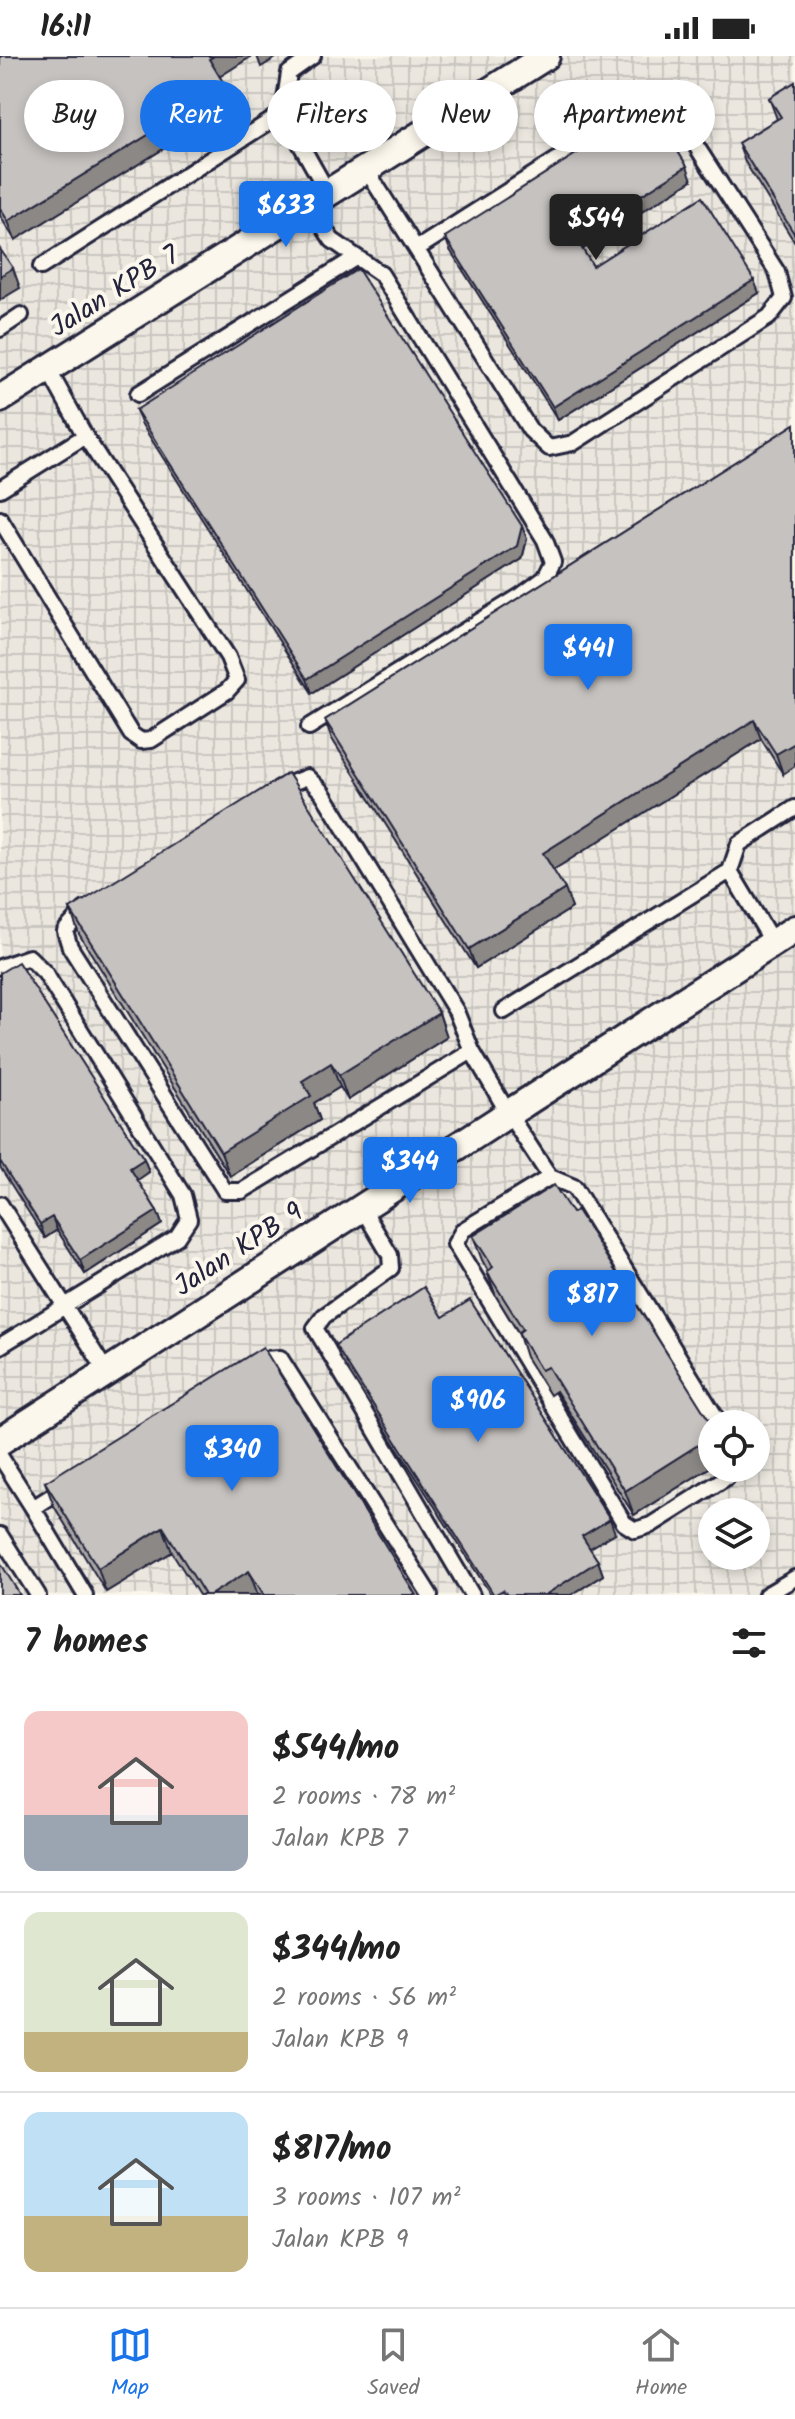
<!DOCTYPE html>
<meta charset="utf-8">
<style>
:root{--surface:#fff;--page:#f6f6f6;--text:#222;--muted:#767676;--line:#e0e0e0;--accent:#1a73e8}
body{margin:0;font-family:Kalam,sans-serif;background:var(--page);color:var(--text);height:100vh;display:flex;flex-direction:column;font-size:30px;white-space:nowrap}
*{box-sizing:border-box;margin:0}
p{font-size:26px;color:var(--muted)}
.icon{flex:none;width:44px;height:44px;fill:none;stroke:currentColor;stroke-width:2;stroke-linecap:round;stroke-linejoin:round}
.map{position:relative;height:1539px;overflow:hidden}
.details{display:flex;flex-direction:column;background:var(--surface);flex:1}
.details>*{flex:none}
.top-card{position:absolute;left:24px;top:24px;width:748px;height:72px;display:flex;gap:16px}
.fabs{position:absolute;left:698px;top:1354px;display:grid;gap:16px}
.fabs a{display:grid;place-items:center;width:72px;height:72px;border-radius:50%;background:var(--surface);box-shadow:0 4px 12px #0003;font-size:40px}
.price{position:absolute;translate:-50% -68px;padding:0 18px;border-radius:8px;background:var(--accent);color:#fff;font-size:26px;line-height:52px;filter:drop-shadow(0 2px 4px #0008)}
.price::after{content:'';position:absolute;left:50%;top:48px;width:24px;height:18px;margin-left:-12px;background:inherit;clip-path:polygon(0 0,100% 0,50% 100%)}
.price.active{background:#222;color:#fff}
ul{padding:0;list-style:none}
li{display:flex;align-items:center;gap:24px;height:200px;padding:0 24px}
li+li{border-top:2px solid var(--line)}
li span{display:grid;place-items:center;flex:none;width:224px;height:160px;border-radius:16px;color:#555}
li>.icon{margin-inline-start:auto}
span .icon{width:96px;height:96px;fill:#fffc;stroke-width:1}
li b{font-size:34px}
h2{display:flex;justify-content:space-between;align-items:center;height:96px;padding:0 24px;font-size:34px}
.pill{padding:0 28px;border-radius:36px;background:var(--surface);box-shadow:0 4px 12px #0003;font-size:28px;line-height:72px}
.pill.active{background:var(--accent);color:#fff}
.status{display:flex;justify-content:space-between;align-items:center;height:56px;padding:0 40px;background:var(--surface);direction:ltr}
.status svg{height:22px;fill:currentColor}
.tabs{display:flex;justify-content:space-around;align-items:center;height:112px;border-top:2px solid var(--line);background:var(--surface);font-size:22px;color:var(--muted)}
.tabs a{display:grid;justify-items:center;gap:4px}
.tabs .active{color:var(--accent)}
.map>svg:first-child{display:block}
.industrial{fill:url(#industrial-grid);fill-rule:evenodd}
.lines{fill:none;stroke-linecap:round;stroke-linejoin:round}
.service-casing{stroke:#22223b;stroke-width:20}
.minor-casing{stroke:#22223b;stroke-width:32}
.service{stroke:#fbf7ec;stroke-width:14}
.minor{stroke:#fbf7ec;stroke-width:26}
.wall{fill:#aaa7a5;stroke:#22223b;stroke-width:2}
.shaded-wall{fill:#8b8886;stroke:#22223b;stroke-width:2}
.building{fill:#c6c2c0;stroke:#22223b;stroke-width:2}
.labels{text-anchor:middle;stroke-width:8;stroke-linejoin:round;paint-order:stroke}
.street-label{font-size:28px;fill:#22223b;stroke:#fbf7ec}
</style>
<div class="status"><b>16:11</b><svg viewBox="0 0 49 12"><path d="M0 12V9h3v3zM5 12V6h3v6zM10 12V3h3v9zM15 12V0h3v12zM26 1h20v11H26zM47 4h2v5h-2z"/></svg></div>
<div class="map">
<svg width="795" height="1539" viewBox="0 0 795 1539">
<defs>
<pattern id="industrial-grid" width="8" height="8" patternUnits="userSpaceOnUse" patternTransform="scale(2)"><rect width="8" height="8" fill="#ebe7df"/><path d="M0 4h8M4 0v8" fill="none" stroke="#c9c6c0"/></pattern>
</defs>
<rect width="100%" height="100%" fill="#fbf7ec"/>
<filter id="ink" filterUnits="userSpaceOnUse"><feTurbulence type="fractalNoise" baseFrequency=".0125" numOctaves="2"/><feDisplacementMap in="SourceGraphic" scale="16" xChannelSelector="R" yChannelSelector="G"/><feConvolveMatrix kernelMatrix="1 2 1 2 8 2 1 2 1" color-interpolation-filters="sRGB"/></filter>
<g filter="url(#ink)">
<path class="industrial" d="M0,0H795V1539H0ZM712,1368H756V1412H712ZM712,1456H756V1500H712Z"/>
<g class="lines">
<defs>
<path id="service" d="M313,0L289,17L283,57L328,137
M366,113L530,374L549,392L573,387L769,261L784,242L777,216L677,60L662,46L643,49L418,192
M309,149L332,184L381,218L545,484L553,506L545,522L522,539L309,671
M41,211L283,57
M0,273L21,259
M138,338L355,202
M0,433L85,380
M0,463L131,678L141,685L151,684L227,635L237,624L228,601L85,380L48,313
M279,732L307,721L322,736L456,955L472,995L508,1057L550,1121L574,1131L720,1368
M85,853L65,875L70,891L225,1135H242L472,995
M773,887L730,815L739,788L795,752
M0,911L29,901L45,917L183,1139L189,1163L177,1181L0,1290
M504,955L730,815
M550,1121L463,1174L455,1188L624,1467L635,1474L651,1469L727,1421L733,1412
M0,1148L106,1315
M361,1150L390,1199L391,1212L324,1260L315,1272L472,1539
M254,1309L264,1303L280,1302L430,1539
M0,1400L33,1452L66,1431
M33,1452L85,1539
M0,1479L38,1539
M766,1539L795,1522"/>
<path id="minor" d="M0,343L546,0
M0,1385L795,873"/>
</defs>
<use href="#service" class="service-casing"/>
<use href="#minor" class="minor-casing"/>
<use href="#service" class="service"/>
<use href="#minor" class="minor"/>
</g>
<path class="wall" d="M0,0H252L219,20L226,31L233,50L15,184L0,160Z
M795,26V187L745,106L738,87L777,63L769,42Z
M692,124L582,193L593,210L759,237L558,364L450,194L445,181Z
M136,354L527,483L522,503L312,637L141,367Z
M795,368L783,718L761,683L553,814L572,852L476,912L332,683L325,664Z
M70,853L439,957L447,981L348,1044L340,1031L314,1047L320,1064L230,1120L79,878Z
M0,917L144,1103L149,1116L137,1124L157,1155L162,1168L85,1218L57,1174L45,1182L0,1111Z
M572,1157L712,1369V1410L634,1459L556,1335L550,1339L526,1301L518,1276L496,1240L487,1216L488,1215L482,1204L473,1180Z
M335,1289L615,1477L589,1492L598,1505L603,1519L571,1539H491L340,1302Z
M45,1426L416,1539H199L172,1496L106,1536L54,1450Z"/>
<path class="shaded-wall" d="M214,0H252L216,23L209,3Z
M257,0H279L261,11Z
M226,31L233,50L15,184L8,165Z
M687,110L692,124L580,195L575,181Z
M13,212L20,232L0,244V220Z
M754,224L759,237L558,364L553,351Z
M522,470L527,483L522,503L312,637L307,623Z
M754,664L761,683L550,816L543,797Z
M795,687V710L783,718L776,698Z
M565,833L572,852L476,912L469,893Z
M439,957L447,981L348,1044L339,1019Z
M331,1007L340,1031L314,1047L320,1064L230,1120L221,1096L302,1025Z
M144,1103L149,1116L135,1126L130,1112Z
M157,1155L162,1168L85,1218L80,1204Z
M52,1161L57,1174L45,1182L40,1168Z
M712,1380V1410L634,1459L625,1435Z
M610,1463L615,1477L587,1494L582,1480Z
M163,1471L172,1496L106,1536L98,1512Z
M598,1505L603,1519L571,1539H545Z
M249,1515L258,1539H210Z"/>
<path class="building" d="M0,0H214L209,3L226,31L8,165L0,152Z
M795,26V179L738,87L781,61L769,42Z
M650,51L687,110L575,181L593,210L702,141L754,224L553,351L445,181Z
M0,193L13,212L0,220Z
M358,213L522,470L517,490L307,623L136,354Z
M795,368V687L776,698L754,664L543,797L565,833L469,893L325,664Z
M288,717L439,957L339,1019L331,1007L302,1025L311,1040L221,1096L70,853Z
M18,906L144,1103L130,1112L157,1155L80,1204L52,1161L40,1168L0,1105V917Z
M554,1129L572,1157L577,1154L712,1369V1380L625,1435L548,1311L541,1314L518,1277L523,1273L487,1216L493,1211L473,1180Z
M424,1231L443,1261L470,1244L610,1463L582,1480L598,1505L545,1539H507L503,1534L494,1539L335,1289Z
M263,1291L416,1539H264L249,1515L210,1539H205L163,1471L98,1512L45,1426Z
M0,1506L20,1539H0Z"/>
</g>
<g class="labels">
<g class="street-label">
<text transform="translate(114 234) rotate(-32)" y="10">Jalan KPB 7</text>
<text transform="translate(238 1192) rotate(-33)" y="10">Jalan KPB 9</text>
</g>
</g>
</svg>
<div class="fabs">
<a><svg class="icon" aria-label="locate" viewBox="0 0 24 24"><circle cx="12" cy="12" r="6"/><path d="M12 2v4M12 18v4M2 12h4M18 12h4"/></svg></a>
<a><svg class="icon" aria-label="layers" viewBox="0 0 24 24"><path d="M12 4l9 5-9 5-9-5zM3 14l9 5 9-5"/></svg></a>
</div>
<b class="price" style="left:286px;top:193px">$633</b>
<b class="price active" style="left:596px;top:206px">$544</b>
<b class="price" style="left:588px;top:636px">$441</b>
<b class="price" style="left:410px;top:1149px">$344</b>
<b class="price" style="left:592px;top:1282px">$817</b>
<b class="price" style="left:478px;top:1388px">$906</b>
<b class="price" style="left:232px;top:1437px">$340</b>
<div class="top-card">
<a class="pill">Buy</a>
<a class="pill active">Rent</a>
<a class="pill">Filters</a>
<a class="pill">New</a>
<a class="pill">Apartment</a>
</div>
</div>
<section class="details">
<h2>7 homes<svg class="icon" aria-label="filters" viewBox="0 0 24 24"><path d="M4 7h16M4 17h16"/><circle cx="9" cy="7" r="2"/><circle cx="15" cy="17" r="2"/></svg></h2>
<ul>
<li><span style="background:linear-gradient(#f6c9c9 65%,#9aa5b1 0)"><svg class="icon" aria-label="home" viewBox="0 0 24 24"><path d="M3 11l9-7 9 7M6 9v11h12V9"/></svg></span><div><b>$544/mo</b><p>2 rooms · 78 m²</p><p>Jalan KPB 7</p></div></li>
<li><span style="background:linear-gradient(#dfe7d0 75%,#c2b280 0)"><svg class="icon" aria-label="home" viewBox="0 0 24 24"><path d="M3 11l9-7 9 7M6 9v11h12V9"/></svg></span><div><b>$344/mo</b><p>2 rooms · 56 m²</p><p>Jalan KPB 9</p></div></li>
<li><span style="background:linear-gradient(#bfe0f5 65%,#c2b280 0)"><svg class="icon" aria-label="home" viewBox="0 0 24 24"><path d="M3 11l9-7 9 7M6 9v11h12V9"/></svg></span><div><b>$817/mo</b><p>3 rooms · 107 m²</p><p>Jalan KPB 9</p></div></li>
</ul>
</section>
<nav class="tabs">
<a class="active"><svg class="icon" aria-label="map" viewBox="0 0 24 24"><path d="M3 6l6-2 6 2 6-2v14l-6 2-6-2-6 2zM9 4v14M15 6v14"/></svg>Map</a>
<a><svg class="icon" aria-label="saved" viewBox="0 0 24 24"><path d="M7 4h10v16l-5-4-5 4z"/></svg>Saved</a>
<a><svg class="icon" aria-label="home" viewBox="0 0 24 24"><path d="M3 11l9-7 9 7M6 9v11h12V9"/></svg>Home</a>
</nav>
